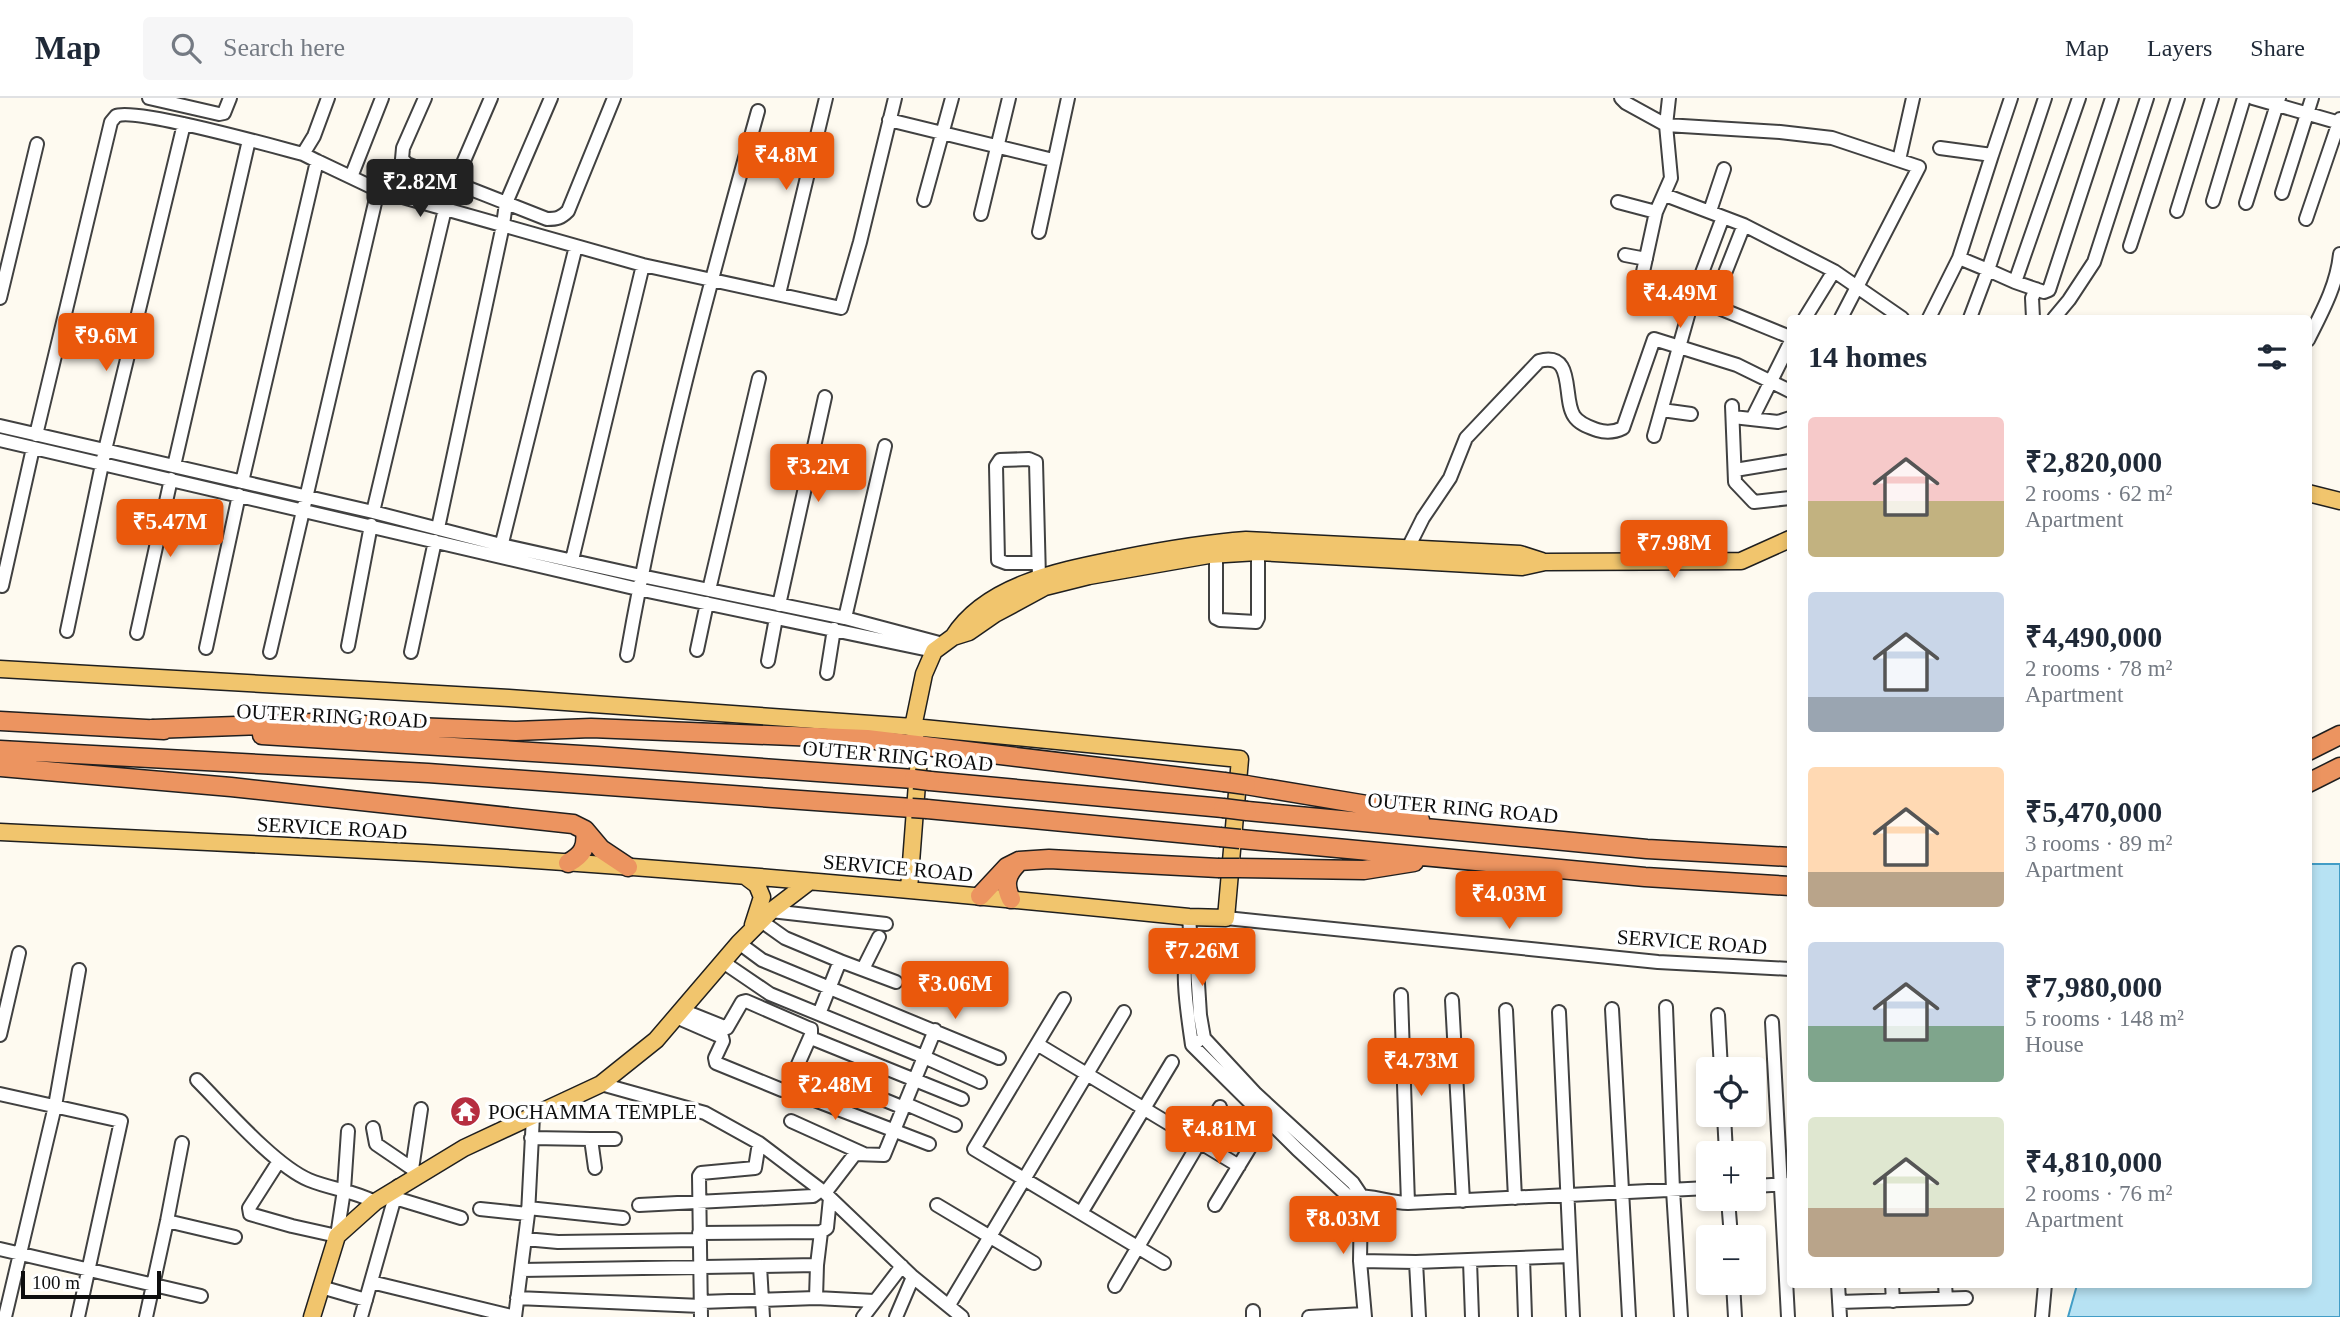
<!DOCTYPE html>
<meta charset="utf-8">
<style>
:root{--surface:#fff;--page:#f6f6f7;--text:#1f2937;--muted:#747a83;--line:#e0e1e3;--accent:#ea580c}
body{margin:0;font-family:"Times New Roman",serif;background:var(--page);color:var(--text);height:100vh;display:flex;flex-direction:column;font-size:26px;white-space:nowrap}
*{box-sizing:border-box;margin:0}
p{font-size:23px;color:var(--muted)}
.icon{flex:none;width:38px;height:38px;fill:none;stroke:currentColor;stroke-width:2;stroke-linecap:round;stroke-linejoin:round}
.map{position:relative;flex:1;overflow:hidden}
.details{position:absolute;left:1787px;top:217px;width:525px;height:973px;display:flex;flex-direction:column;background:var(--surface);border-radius:7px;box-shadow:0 4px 10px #0003}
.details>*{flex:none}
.controls{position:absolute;left:1696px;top:959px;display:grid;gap:14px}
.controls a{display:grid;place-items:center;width:70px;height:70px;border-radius:7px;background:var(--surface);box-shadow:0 4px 10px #0003;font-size:35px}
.scale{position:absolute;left:21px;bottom:18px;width:140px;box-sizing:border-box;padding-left:7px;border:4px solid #0e0e0e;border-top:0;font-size:19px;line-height:24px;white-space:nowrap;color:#0e0e0e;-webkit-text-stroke:5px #fff;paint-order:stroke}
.price{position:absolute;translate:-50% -60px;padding:0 16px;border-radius:7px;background:var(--accent);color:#fff;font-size:23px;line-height:46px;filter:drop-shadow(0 2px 4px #0008)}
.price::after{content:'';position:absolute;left:50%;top:42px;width:21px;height:16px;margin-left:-10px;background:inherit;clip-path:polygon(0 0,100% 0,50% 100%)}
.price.on{background:#222;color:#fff}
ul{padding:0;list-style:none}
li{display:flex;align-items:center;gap:21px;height:175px;padding:0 21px}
li span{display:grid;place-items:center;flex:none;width:196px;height:140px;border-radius:7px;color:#555}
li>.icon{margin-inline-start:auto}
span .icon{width:84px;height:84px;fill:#fffc;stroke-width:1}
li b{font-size:30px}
h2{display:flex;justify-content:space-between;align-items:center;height:84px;padding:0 21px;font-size:30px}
header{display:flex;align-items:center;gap:42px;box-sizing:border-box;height:98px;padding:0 35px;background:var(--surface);border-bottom:2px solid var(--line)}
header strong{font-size:33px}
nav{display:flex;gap:38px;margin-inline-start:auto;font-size:24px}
.search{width:490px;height:63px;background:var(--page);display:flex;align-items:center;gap:18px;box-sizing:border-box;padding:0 24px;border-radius:7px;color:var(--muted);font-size:26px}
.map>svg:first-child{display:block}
.water{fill:#b7e2f3;stroke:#429dc6;stroke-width:2}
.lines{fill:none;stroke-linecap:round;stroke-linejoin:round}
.minor-casing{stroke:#414141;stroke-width:16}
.major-casing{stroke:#1f1f1f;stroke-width:19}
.highway-casing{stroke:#1f1f1f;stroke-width:21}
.minor{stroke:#fff;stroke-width:12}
.major{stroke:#f1c56d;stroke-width:16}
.highway{stroke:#ec9460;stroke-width:18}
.highway-bridge-casing{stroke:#1f1f1f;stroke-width:21;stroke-linecap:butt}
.highway-bridge{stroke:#ec9460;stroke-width:18}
.labels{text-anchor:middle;stroke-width:7;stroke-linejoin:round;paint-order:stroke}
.street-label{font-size:21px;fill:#0e0e0e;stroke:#fff}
.poi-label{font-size:21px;fill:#0e0e0e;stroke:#fff;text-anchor:start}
</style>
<header>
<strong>Map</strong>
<div class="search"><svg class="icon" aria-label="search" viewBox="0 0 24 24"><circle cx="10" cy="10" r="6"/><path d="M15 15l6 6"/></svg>Search here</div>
<nav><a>Map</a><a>Layers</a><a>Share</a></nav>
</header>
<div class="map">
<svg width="2340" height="1219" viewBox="0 0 2340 1219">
<rect width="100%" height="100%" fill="#fefaf0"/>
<path class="water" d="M2308,766H2340V1219H2068L2077,1187L2308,1186Z"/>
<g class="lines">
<defs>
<path id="minor" d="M149,0L219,16L224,15L230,0
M425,0L403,50L402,61L407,66L547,121C557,121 561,120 568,113L614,0
M1621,0L1626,5L1666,27L1671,80L1656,114L1641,183L1694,196L1714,203V208L1790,239
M1669,0L1666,27L1780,34L1832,40L1919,69L1841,220
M2253,0L2340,25
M889,22L1053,62
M303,56L314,38L328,0
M1992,57L2011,0
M1899,62L1913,0
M317,63L378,92L643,167L841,210L860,144L895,0
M351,79L382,0
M454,86L491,0
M2282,95L2312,0
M1665,97L1744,127L1834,173L1902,220
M924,102L952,0
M2213,103L2244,0
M1618,104L1656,114
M2246,105L2279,0
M1710,113L1724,71
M2177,113L2212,0
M981,116L1009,0
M2306,121L2340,21
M1039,134L1068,0
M2130,148L2178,0
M1625,157L1646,161
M1959,160L1988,172L2045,0
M2015,184L2044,194L2049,192L2112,0
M779,196L826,0
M0,200L37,46
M1714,203L1744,127
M1805,220L1834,173
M1929,220L1959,160L1992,57L1940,50
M1970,220L1988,172L2015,184L2079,0
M2033,220L2032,200L2036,191
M2054,220L2069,202L2094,164L2147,0
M2308,242C2322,214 2337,187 2340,156
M1732,308L1735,384L1754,404L1790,400
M1662,312L1691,316
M1733,319L1778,324L1790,320
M1752,321L1790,245
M0,328L373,414L501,447L641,478L845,520L943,546
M36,337L111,24L116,18C133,9 276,49 303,56L317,63L242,384
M1654,338L1694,196L1723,119
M0,342L638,491L934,553
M174,368L249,42
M1735,372L1790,363
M373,414L445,111
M438,430L503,127L506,105L551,0
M1407,452L1423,420L1450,380L1466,340L1539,263C1576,253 1562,300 1574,318C1579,326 1589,329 1597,332C1607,335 1615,334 1623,330L1654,241L1737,267L1790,293
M500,453L576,148
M1216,456V520L1220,522L1256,524L1258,520V454
M572,462L643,167
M1038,465H1006L998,462L996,368L1000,362L1029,361L1036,364L1039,480
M2,488L33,350
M709,492L759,280
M779,507L825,299
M845,520L885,348
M67,533L105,352L184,26
M137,535L171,381
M348,548L371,427
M206,550L239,397
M697,552L707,505
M270,554L378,92
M411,554L435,443
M627,557C659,373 708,192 758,13
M768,563L776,520
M827,575L834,531
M771,813L886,826
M1189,819L1191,846L1196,854L1200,917L1204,940L1256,996L1353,1085L1361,1097L1360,1163L1365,1219
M1226,820L1658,864L1790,871
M761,823L785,840L840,863L819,916
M739,845L762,862L999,960
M1191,846C1178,863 1189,924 1192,947L1197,944
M840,863L896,884
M723,864L770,896L924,959L935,932
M863,871L879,839
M1401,897L1408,1105
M1064,901L974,1051L1164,1165
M1452,902L1463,1103
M1666,909L1673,1092L1681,1219
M1612,911L1629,1219
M1506,912L1515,1100
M1559,914L1573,1219
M1718,917L1721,971
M676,919L722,939L723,943L715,960L716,965L782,992L788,989L811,937V931L808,930L746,903L742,904L727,930L682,912
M1772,924L1788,1219
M0,937L19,855
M816,942L962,1001
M1037,946L1239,1068
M1192,947L1297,1051L1348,1098C1368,1096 1387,1104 1408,1105L1708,1090
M812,972L904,1010
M197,982C225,1010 274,1067 309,1082C331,1091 354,1093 375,1104
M601,986L705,1015L759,1045L825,1095L913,1179L962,1219
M0,996L121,1023L78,1219
M804,998L929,1046
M906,1006L955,1027
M1724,1017L1726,1055
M791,1023L864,1056
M373,1030L376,1046L420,1076
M531,1040L591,1041L595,1070
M591,1041H615
M279,1063L249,1110L250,1116L292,1128L337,1138L344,1092L348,1033
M412,1071L421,1011
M1754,1088L1790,1086
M825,1095L855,1056L884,1057L924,959L980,984
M395,1100L461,1120
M1728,1101L1731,1139
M639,1107L813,1098L821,1092
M937,1107L1034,1165
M1215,1107L1252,1046
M528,1110L623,1120
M480,1111L528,1116
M1081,1115L1172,964
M167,1123L235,1139
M699,1135L821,1134
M525,1141L558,1144L699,1142
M0,1151L201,1198
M1523,1160L1525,1219
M1360,1163L1416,1164L1570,1158
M1470,1163L1472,1219
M1416,1164L1419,1219
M760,1168L763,1219
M521,1172L817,1167
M371,1184L515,1219
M1733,1185L1735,1219
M1838,1186L1840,1219
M1892,1186L1893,1203
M1945,1186L1946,1201
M1115,1188L1220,1009
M321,1189L366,1202
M517,1200L701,1208
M816,1200L817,1167L821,1134L827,1130L830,1100
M701,1204L816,1200L874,1203
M1839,1204L1966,1200
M949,1207L1124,914
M1253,1213V1219
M5,1219L55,1008L79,872
M146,1219L167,1123L182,1045
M361,1219L398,1088
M515,1219L528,1116L533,1018
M701,1219L699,1078L701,1075L755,1070L759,1045
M863,1219L902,1168
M896,1219L913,1179
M1309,1219L1364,1216
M2042,1219L2045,1186"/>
<path id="major" d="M2308,395L2340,403
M953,539C987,485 1065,472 1123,460C1164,452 1204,445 1246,442L1520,456L1542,463
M0,571L509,600L913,629L1240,661L1226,820L1189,819C934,793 680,770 425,755C283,747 142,741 0,734
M745,778L757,787L762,799L753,827
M909,791L919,659L913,629L924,576L934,553L953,539L969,534L995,516L1045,489L1089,478L1209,457L1258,454L1522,469L1545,464L1741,463L1790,441
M312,1219L337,1138L375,1104L464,1050L601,986L656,942L739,845L771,813L809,784"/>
<path id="highway" d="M0,623L164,632
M153,631L313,625L516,633L591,630L867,641L1224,684
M262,637L597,658L914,681
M0,652L428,675L912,710
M2308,653L2340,637
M0,669L231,689L573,726L585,732L601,751L628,769
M930,683L1223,710
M2308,685L2340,669
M1246,687L1385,710L1420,722
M927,711L1220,739
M1247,713L1647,751L1790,759
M1240,741L1645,779L1790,788
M568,765C583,757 587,749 585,732
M1239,770L1364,772L1414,764
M980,798L1007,769L1019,763L1049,761L1218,770
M1011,801C1004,787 1006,777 1017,766"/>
</defs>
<use href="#minor" class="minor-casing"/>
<use href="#major" class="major-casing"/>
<use href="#highway" class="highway-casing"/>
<use href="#minor" class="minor"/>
<use href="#major" class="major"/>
<use href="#highway" class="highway"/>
<defs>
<path id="highway-bridge" d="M914,681L930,683
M1224,684L1246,687
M912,710L927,711
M1223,710L1247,713
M1220,739L1240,741
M1218,770H1239"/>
</defs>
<use href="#highway-bridge" class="highway-bridge-casing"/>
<use href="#highway-bridge" class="highway-bridge"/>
</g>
<defs>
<symbol id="temple-disc" viewBox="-11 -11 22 22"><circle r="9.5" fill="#b62e40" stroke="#fff"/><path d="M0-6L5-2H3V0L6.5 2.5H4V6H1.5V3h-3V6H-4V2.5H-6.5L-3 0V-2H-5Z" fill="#fff"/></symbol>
</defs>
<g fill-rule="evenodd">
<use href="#temple-disc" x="448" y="996" width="35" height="35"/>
</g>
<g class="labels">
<g class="street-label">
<text transform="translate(332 618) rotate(3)" y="7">OUTER RING ROAD</text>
<text transform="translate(898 658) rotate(5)" y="7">OUTER RING ROAD</text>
<text transform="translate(1463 710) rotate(5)" y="7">OUTER RING ROAD</text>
<text transform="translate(332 730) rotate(3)" y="7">SERVICE ROAD</text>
<text transform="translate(898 770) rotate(5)" y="7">SERVICE ROAD</text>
<text transform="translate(1692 844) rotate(4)" y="7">SERVICE ROAD</text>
</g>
<g class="poi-label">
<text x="488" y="1021">POCHAMMA TEMPLE</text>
</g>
</g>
</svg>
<div class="controls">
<a><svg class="icon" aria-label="locate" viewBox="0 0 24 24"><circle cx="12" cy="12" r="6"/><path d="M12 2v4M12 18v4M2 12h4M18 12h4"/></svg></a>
<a>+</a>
<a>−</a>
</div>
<div class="scale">100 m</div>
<b class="price" style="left:786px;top:94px">₹4.8M</b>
<b class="price on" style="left:420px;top:121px">₹2.82M</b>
<b class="price" style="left:1680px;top:232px">₹4.49M</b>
<b class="price" style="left:106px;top:275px">₹9.6M</b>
<b class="price" style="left:818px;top:406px">₹3.2M</b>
<b class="price" style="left:170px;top:461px">₹5.47M</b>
<b class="price" style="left:1674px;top:482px">₹7.98M</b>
<b class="price" style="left:1509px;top:833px">₹4.03M</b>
<b class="price" style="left:1202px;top:890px">₹7.26M</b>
<b class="price" style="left:955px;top:923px">₹3.06M</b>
<b class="price" style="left:1421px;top:1000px">₹4.73M</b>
<b class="price" style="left:835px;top:1024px">₹2.48M</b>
<b class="price" style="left:1219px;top:1068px">₹4.81M</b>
<b class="price" style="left:1343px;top:1158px">₹8.03M</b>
<section class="details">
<h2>14 homes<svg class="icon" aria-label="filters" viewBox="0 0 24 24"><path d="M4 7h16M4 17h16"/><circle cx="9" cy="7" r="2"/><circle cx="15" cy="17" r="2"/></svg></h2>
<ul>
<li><span style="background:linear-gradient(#f6c9c9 60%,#c2b280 0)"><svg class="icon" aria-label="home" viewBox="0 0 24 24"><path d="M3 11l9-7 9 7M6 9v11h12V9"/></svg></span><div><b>₹2,820,000</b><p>2 rooms · 62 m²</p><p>Apartment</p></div></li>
<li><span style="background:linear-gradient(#c9d6e8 75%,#9aa5b1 0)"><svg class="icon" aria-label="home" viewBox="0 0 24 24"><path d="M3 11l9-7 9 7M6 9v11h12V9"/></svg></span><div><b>₹4,490,000</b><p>2 rooms · 78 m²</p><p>Apartment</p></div></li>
<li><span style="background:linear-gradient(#ffd9b3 75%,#b9a48a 0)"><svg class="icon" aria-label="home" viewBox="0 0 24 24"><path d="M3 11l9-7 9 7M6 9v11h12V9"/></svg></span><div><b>₹5,470,000</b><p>3 rooms · 89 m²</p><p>Apartment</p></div></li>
<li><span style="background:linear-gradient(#c9d6e8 60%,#7fa58c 0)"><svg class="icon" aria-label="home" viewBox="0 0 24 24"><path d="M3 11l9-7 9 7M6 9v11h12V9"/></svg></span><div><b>₹7,980,000</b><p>5 rooms · 148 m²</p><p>House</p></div></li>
<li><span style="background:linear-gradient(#dfe7d0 65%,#b9a48a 0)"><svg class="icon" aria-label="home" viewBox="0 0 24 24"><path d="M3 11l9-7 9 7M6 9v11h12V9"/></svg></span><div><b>₹4,810,000</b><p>2 rooms · 76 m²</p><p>Apartment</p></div></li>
</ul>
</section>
</div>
